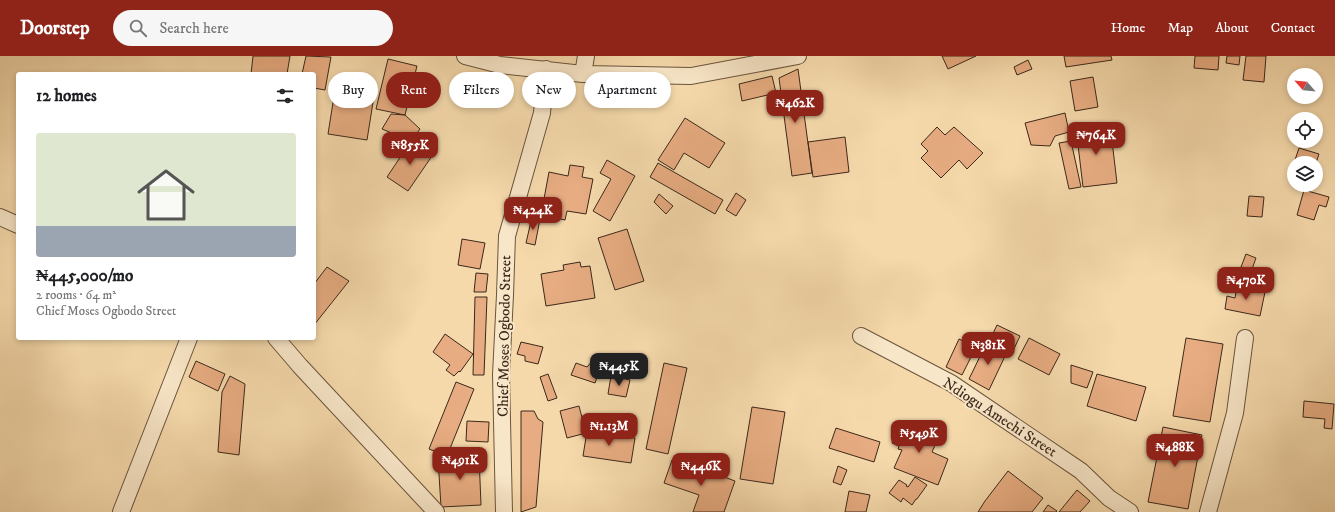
<!DOCTYPE html>
<meta charset="utf-8">
<style>
:root{--surface:#fff;--page:#f6f6f6;--text:#202124;--muted:#757577;--accent:#8f2418}
body{margin:0;font-family:"IM FELL DW Pica",serif;background:var(--page);color:var(--text);height:100vh;display:flex;flex-direction:column;font-size:15px;white-space:nowrap}
*{box-sizing:border-box;margin:0}
p{font-size:13px;color:var(--muted)}
.icon{flex:none;width:22px;height:22px;fill:none;stroke:currentColor;stroke-width:2;stroke-linecap:round;stroke-linejoin:round}
.map{position:relative;flex:1;overflow:hidden}
.sheet{position:absolute;left:16px;top:16px;width:300px;height:268px;display:flex;flex-direction:column;background:var(--surface);border-radius:4px;box-shadow:0 2px 6px #0003}
.sheet>*{flex:none}
.banner{position:absolute;left:328px;top:16px;width:380px;height:36px;display:flex;gap:8px}
.needle{width:26px;rotate:297deg}
.tools{position:absolute;left:1287px;top:12px;display:grid;gap:8px}
.tools a{display:grid;place-items:center;width:36px;height:36px;border-radius:50%;background:var(--surface);box-shadow:0 2px 6px #0003;font-size:20px}
.price{position:absolute;translate:-50% -34px;padding:0 9px;border-radius:8px;background:var(--accent);color:#fff;font-size:13px;line-height:26px;filter:drop-shadow(0 1px 2px #0008)}
.price::after{content:'';position:absolute;left:50%;top:24px;width:12px;height:9px;margin-left:-6px;background:inherit;clip-path:polygon(0 0,100% 0,50% 100%)}
.price.active{background:#222;color:#fff}
ul{padding:0;list-style:none}
li{display:grid;align-content:center;gap:8px;height:212px;padding:0 20px}
li span{display:grid;place-items:center;height:124px;border-radius:4px;color:#555}
li>.icon{margin-inline-start:auto}
span .icon{width:72px;height:72px;fill:#fffc;stroke-width:1}
li b{font-size:17px}
h2{display:flex;justify-content:space-between;align-items:center;height:48px;padding:0 20px;font-size:17px}
.tag{padding:0 14px;border-radius:18px;background:var(--surface);box-shadow:0 2px 6px #0003;font-size:14px;line-height:36px}
.tag.active{background:var(--accent);color:#fff}
header{display:flex;align-items:center;gap:24px;box-sizing:border-box;height:56px;padding:0 20px;background:var(--accent);color:#fff}
header strong{font-size:19px}
nav{display:flex;gap:22px;margin-inline-start:auto;font-size:14px}
.search{width:280px;height:36px;background:var(--page);display:flex;align-items:center;gap:10px;box-sizing:border-box;padding:0 14px;border-radius:22px;color:var(--muted);font-size:15px}
.map>svg:first-child{display:block}
.building{fill:#e7ac81;stroke:#3c281a}
.lines{fill:none;stroke-linecap:round;stroke-linejoin:round}
.street-casing{stroke:#6a543e;stroke-width:18}
.street{stroke:#f8e6c8;stroke-width:16}
.labels{text-anchor:middle;stroke-width:4;stroke-linejoin:round;paint-order:stroke}
.street-label{font-size:15px;fill:#3c281a;stroke:#f8e6c8}
</style>
<header>
<strong>Doorstep</strong>
<div class="search"><svg class="icon" aria-label="search" viewBox="0 0 24 24"><circle cx="10" cy="10" r="6"/><path d="M15 15l6 6"/></svg>Search here</div>
<nav><a>Home</a><a>Map</a><a>About</a><a>Contact</a></nav>
</header>
<div class="map">
<svg width="1335" height="456" viewBox="0 0 1335 456">
<rect width="100%" height="100%" fill="#f5d9ab"/>
<filter id="stains"><feTurbulence type="fractalNoise" baseFrequency=".005" numOctaves="4"/><feColorMatrix values="0 0 0 0 .2 0 0 0 0 .09 0 0 0 0 .02 0 0 0 .5 -.17"/></filter>
<radialGradient id="worn" r=".72"><stop offset=".6" stop-color="#630" stop-opacity="0"/><stop offset="1" stop-color="#630" stop-opacity=".3"/></radialGradient>
<path class="building" d="M253,0H290L287,18H251Z
M306,0L331,1L325,34L314,32V18H302Z
M942,0H976L948,13Z
M1064,0H1111L1112,4L1066,11Z
M1195,0H1219L1218,14L1194,12Z
M1227,0H1240L1239,9L1226,7Z
M1246,0H1266L1264,26L1243,24Z
M388,3L417,10L405,59L376,53Z
M1028,4L1032,13L1017,19L1014,11Z
M798,13L812,117L792,120L779,22Z
M772,20L776,37L742,45L739,28Z
M1093,21L1098,51L1075,55L1070,25Z
M335,34L374,40L367,84L328,78Z
M634,36H649V48H634Z
M1065,57L1069,76L1055,80L1050,90L1031,89L1025,67Z
M391,58L405,59L420,73L411,85L382,73Z
M685,62L725,87L709,112L684,97L674,114L658,104Z
M1110,68L1117,127L1083,131L1076,72Z
M937,71L945,79L954,71L983,97L967,113L959,104L941,122L921,102L928,95L921,88Z
M845,81L849,116L813,121L808,86Z
M411,85L432,100L408,135L387,121Z
M1071,85L1081,131L1069,133L1059,87Z
M1299,92L1319,98L1316,107H1294Z
M607,104L635,120L610,165L593,155L611,123L600,117Z
M658,107L723,144L715,158L650,121Z
M570,109L584,111L582,121L593,123L586,158L567,155L565,164L541,159L549,116L568,120Z
M1304,134L1329,141L1326,151L1319,149L1314,164L1297,159Z
M736,137L746,144L736,160L726,154Z
M659,138L673,150L666,158L654,146Z
M1249,140L1264,141L1262,161L1247,160Z
M532,161L540,163L535,189L526,187Z
M627,173L644,225L615,234L598,182Z
M462,183L485,187L480,213L458,209Z
M1246,198L1256,202L1251,216L1241,211Z
M580,206L581,211L590,210L595,242L546,250L541,218L564,214L563,209Z
M327,211L349,225L314,269V228Z
M476,217L488,218L486,236H474Z
M1237,230L1265,236L1260,260L1225,253L1227,240L1235,242Z
M475,241H487L484,319H473Z
M997,269L1020,280L1013,295L990,284Z
M445,278L473,298L460,316L459,315L454,320L446,314L450,309L433,296Z
M1029,282L1060,298L1049,319L1018,303Z
M1186,282L1223,288L1210,366L1173,360Z
M959,283L976,291L962,319L946,311Z
M521,286L543,291L538,308L525,305V300L517,298Z
M987,286L1007,296L989,334L969,323Z
M595,302L602,307L595,327L571,319L576,307L587,311Z
M196,305L225,318L218,335L189,321Z
M664,307L687,312L668,398L646,393Z
M1071,309L1093,316L1087,332L1071,327Z
M548,318L557,342L548,345L540,321Z
M1097,318L1146,331L1136,365L1087,350Z
M230,320L245,328L239,399L218,396L222,336Z
M611,320L630,324L626,341L608,338Z
M456,326L474,333L447,400L429,393Z
M1304,345L1334,348L1332,373L1324,372L1325,363L1303,361Z
M579,350L586,377L567,382L560,355Z
M752,351L785,356L773,428L740,423Z
M521,355H534L538,363L543,366L536,451L521,456Z
M467,365L489,366L488,386L466,385Z
M908,368L939,380L932,396L948,403L938,429L894,412L902,394L898,393L899,390L892,387L899,370L906,373Z
M1163,371L1202,379L1188,453L1148,446Z
M836,372L880,386L874,406L829,392Z
M587,375L635,382L631,407L583,400Z
M479,400L481,449L441,451L438,402Z
M672,404L710,418L711,416L735,425L724,456H693L699,439L664,427Z
M838,410L847,414L841,429L833,426Z
M1008,415L1043,442L1032,456H978L985,445Z
M915,421L927,429L917,443H916L912,449L903,442L901,446L889,437L899,424L907,429L906,430L908,431Z
M1077,434L1090,445L1080,456H1059Z
M849,435L870,439L866,456H845Z
M1048,449L1057,455L1056,456H1043Z"/>
<g class="lines">
<defs>
<path id="street" d="M465,0L500,9L583,18L691,20L798,0
M583,18L586,0
M0,161L18,169
M861,280L951,327L1081,415L1109,442L1130,456
M276,282L300,310L436,456
M121,456L189,282
M504,456L501,319L505,239L507,180L542,57L546,13
M1208,456L1235,357L1245,282"/>
</defs>
<use href="#street" class="street-casing"/>
<use href="#street" class="street"/>
</g>
<g class="labels">
<g class="street-label">
<text transform="translate(504 280) rotate(-89)" y="5">Chief Moses Ogbodo Street</text>
<text transform="translate(1000 361) rotate(33)" y="5">Ndiogu Amechi Street</text>
</g>
</g>
<rect width="100%" height="100%" filter="url(#stains)"/>
<rect width="100%" height="100%" fill="url(#worn)"/>
</svg>
<div class="tools">
<a><svg class="needle" viewBox="-14 -14 28 28"><path d="M0-13l5 13h-10z" fill="#e53935"/><path d="M0 13l5-13h-10z" fill="#757577"/></svg></a>
<a><svg class="icon" aria-label="locate" viewBox="0 0 24 24"><circle cx="12" cy="12" r="6"/><path d="M12 2v4M12 18v4M2 12h4M18 12h4"/></svg></a>
<a><svg class="icon" aria-label="layers" viewBox="0 0 24 24"><path d="M12 4l9 5-9 5-9-5zM3 14l9 5 9-5"/></svg></a>
</div>
<b class="price" style="left:795px;top:68px">₦462K</b>
<b class="price" style="left:1096px;top:100px">₦764K</b>
<b class="price" style="left:410px;top:110px">₦855K</b>
<b class="price" style="left:533px;top:175px">₦424K</b>
<b class="price" style="left:1246px;top:245px">₦470K</b>
<b class="price" style="left:988px;top:310px">₦381K</b>
<b class="price active" style="left:619px;top:331px">₦445K</b>
<b class="price" style="left:609px;top:391px">₦1.13M</b>
<b class="price" style="left:919px;top:398px">₦549K</b>
<b class="price" style="left:1175px;top:412px">₦488K</b>
<b class="price" style="left:460px;top:425px">₦491K</b>
<b class="price" style="left:701px;top:431px">₦446K</b>
<div class="banner">
<a class="tag">Buy</a>
<a class="tag active">Rent</a>
<a class="tag">Filters</a>
<a class="tag">New</a>
<a class="tag">Apartment</a>
</div>
<section class="sheet">
<h2>12 homes<svg class="icon" aria-label="filters" viewBox="0 0 24 24"><path d="M4 7h16M4 17h16"/><circle cx="9" cy="7" r="2"/><circle cx="15" cy="17" r="2"/></svg></h2>
<ul>
<li><span style="background:linear-gradient(#dfe7d0 75%,#9aa5b1 0)"><svg class="icon" aria-label="home" viewBox="0 0 24 24"><path d="M3 11l9-7 9 7M6 9v11h12V9"/></svg></span><div><b>₦445,000/mo</b><p>2 rooms · 64 m²</p><p>Chief Moses Ogbodo Street</p></div></li>
</ul>
</section>
</div>
